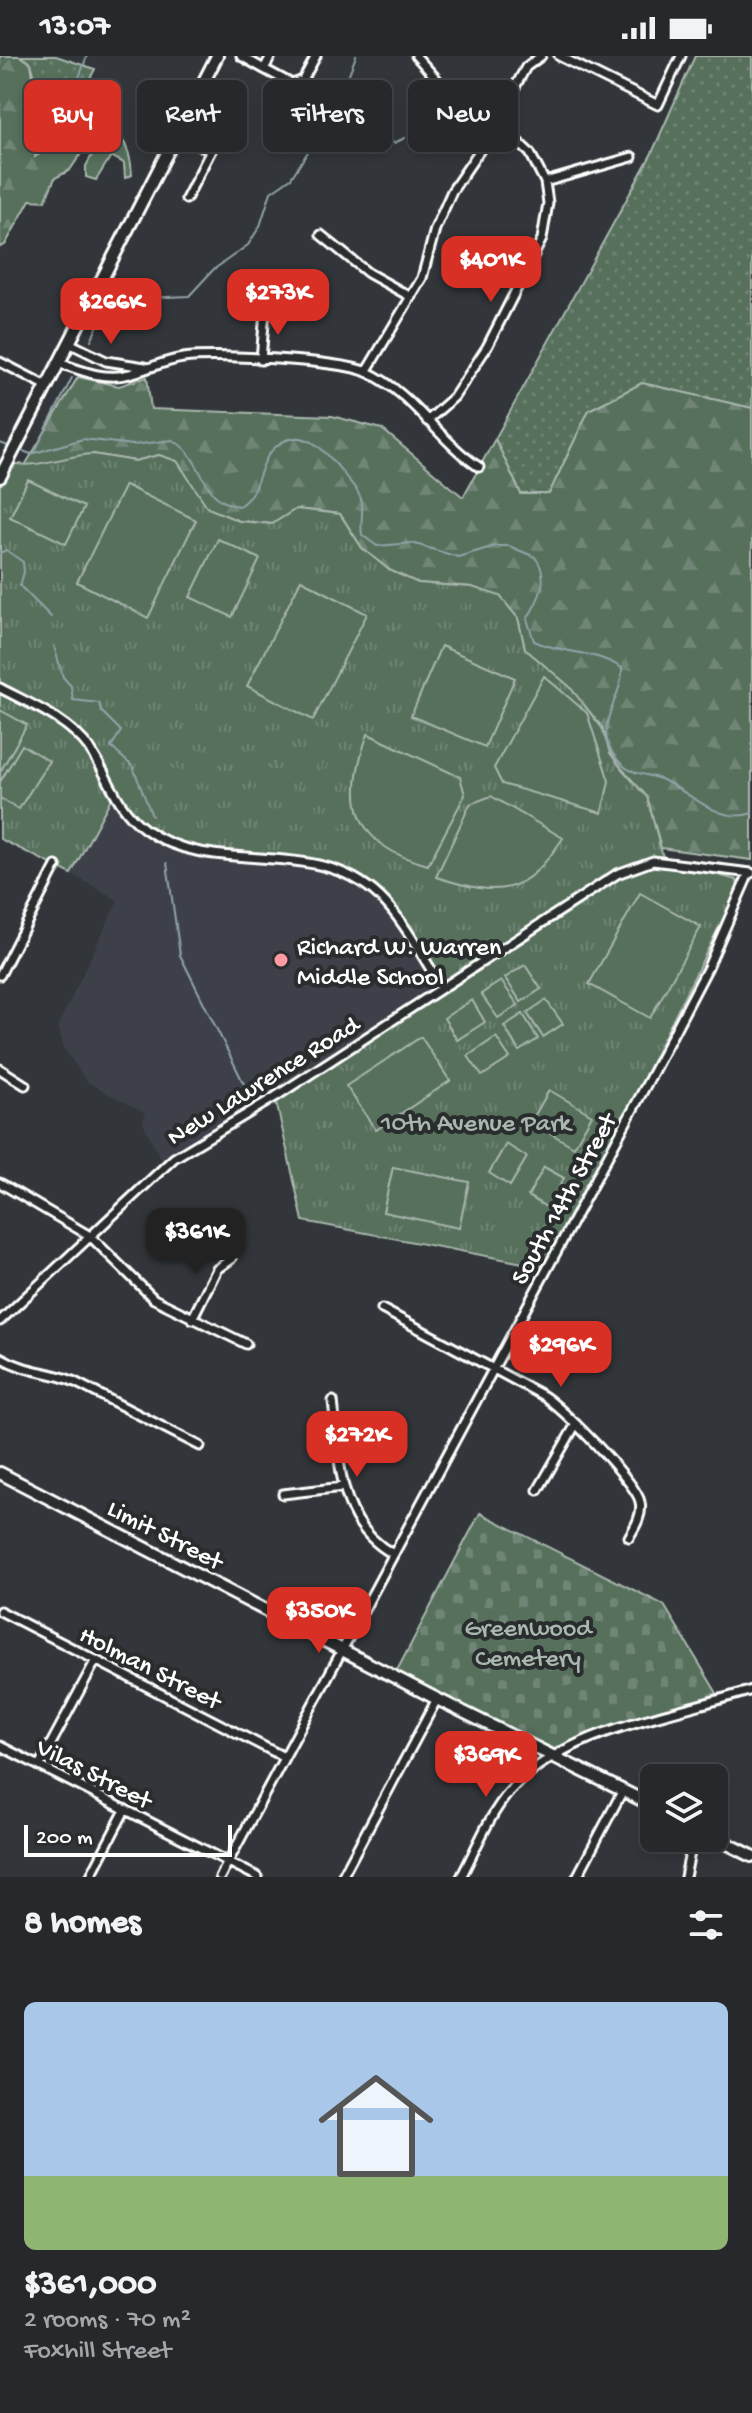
<!DOCTYPE html>
<meta charset="utf-8">
<style>
:root{--surface:#26282c;--page:#2e3034;--text:#f1f3f6;--muted:#a4a6a9;--line:#424448;--accent:#d93025}
body{margin:0;font-family:"Gochi Hand",sans-serif;background:var(--page);color:var(--text);height:100vh;display:flex;flex-direction:column;font-size:30px;white-space:nowrap}
*{box-sizing:border-box;margin:0}
p{font-size:26px;color:var(--muted)}
.icon{flex:none;width:44px;height:44px;fill:none;stroke:currentColor;stroke-width:2;stroke-linecap:round;stroke-linejoin:round}
.map{position:relative;height:1821px;overflow:hidden}
.sheet{display:flex;flex-direction:column;background:var(--surface);flex:1}
.sheet>*{flex:none}
.top-card{position:absolute;left:24px;top:24px;width:704px;height:72px;display:flex;gap:16px}
.controls{position:absolute;left:640px;top:1708px;display:grid;gap:16px}
.controls a{display:grid;place-items:center;width:88px;height:88px;border-radius:12px;background:var(--surface);box-shadow:0 4px 12px #0003,0 0 0 2px var(--line);font-size:40px}
.scale{position:absolute;left:24px;bottom:20px;width:208px;box-sizing:border-box;padding-left:8px;border:4px solid #fff;border-top:0;font-size:22px;line-height:28px;white-space:nowrap;color:#fff;-webkit-text-stroke:6px #2a2d2e;paint-order:stroke}
.price{position:absolute;translate:-50% -68px;padding:0 18px;border-radius:16px;background:var(--accent);color:#fff;font-size:26px;line-height:52px;filter:drop-shadow(0 2px 4px #0008)}
.price::after{content:'';position:absolute;left:50%;top:48px;width:24px;height:18px;margin-left:-12px;background:inherit;clip-path:polygon(0 0,100% 0,50% 100%)}
.price.current{background:#222;color:#fff}
ul{padding:0;list-style:none}
li{display:grid;align-content:center;gap:16px;height:424px;padding:0 24px}
li span{display:grid;place-items:center;height:248px;border-radius:12px;color:#555}
li>.icon{margin-inline-start:auto}
span .icon{width:144px;height:144px;fill:#fffc;stroke-width:1}
li b{font-size:34px}
h2{display:flex;justify-content:space-between;align-items:center;height:96px;padding:0 24px;font-size:34px}
.pill{padding:0 28px;border-radius:12px;background:var(--surface);box-shadow:0 4px 12px #0003,0 0 0 2px var(--line);font-size:28px;line-height:72px}
.pill.current{background:var(--accent);color:#fff}
.status{display:flex;justify-content:space-between;align-items:center;height:56px;padding:0 40px;background:var(--surface);direction:ltr}
.status svg{height:22px;fill:currentColor}
.map>svg:first-child{display:block}
.built{fill:#3c4149}
.grass{fill:url(#grass-dots);stroke:#aab7ae;stroke-width:2}
.forest{fill:url(#forest-firs);stroke:#aab7ae;stroke-width:2}
.cemetery{fill:url(#cemetery-stones);stroke:#aab7ae;stroke-width:2}
.park{fill:url(#park-tufts);stroke:#aab7ae;stroke-width:2}
.pitch{fill:#566f5c;stroke:#aab7ae;stroke-width:2}
.lines{fill:none;stroke-linecap:round;stroke-linejoin:round}
.stream{stroke:#92a3a8;stroke-width:2}
.street-casing{stroke:#fff;stroke-width:13}
.secondary-casing{stroke:#fff;stroke-width:16}
.street{stroke:#2a2d2e;stroke-width:7}
.secondary{stroke:#2a2d2e;stroke-width:10}
.poi-dot{fill:#ff9aa2;stroke:#2a2d2e;stroke-width:3}
.labels{text-anchor:middle;stroke-width:8;stroke-linejoin:round;paint-order:stroke}
.poi-label{font-size:26px;fill:#fff;stroke:#2a2d2e;text-anchor:start}
.street-label{font-size:26px;fill:#fff;stroke:#2a2d2e}
.park-label{font-size:26px;fill:#aab7ae;stroke:#2a2d2e}
</style>
<div class="status"><b>13:07</b><svg viewBox="0 0 49 12"><path d="M0 12V9h3v3zM5 12V6h3v6zM10 12V3h3v9zM15 12V0h3v12zM26 1h20v11H26zM47 4h2v5h-2z"/></svg></div>
<div class="map">
<svg width="752" height="1821" viewBox="0 0 752 1821">
<defs>
<pattern id="grass-dots" width="8" height="8" patternUnits="userSpaceOnUse" patternTransform="scale(2)"><rect width="8" height="8" fill="#566f5c"/><path d="M2 2h.1M6 6h.1" fill="none" stroke="#6f8574" stroke-width="1.8" stroke-linecap="round"/></pattern>
<pattern id="forest-firs" width="22" height="20" patternUnits="userSpaceOnUse" patternTransform="scale(2)"><rect width="22" height="20" fill="#566f5c"/><path d="M5 1l3.5 6h-7zM16 11l3.5 6h-7z" fill="#6f8574"/></pattern>
<pattern id="cemetery-stones" width="16" height="16" patternUnits="userSpaceOnUse" patternTransform="scale(2)"><rect width="16" height="16" fill="#566f5c"/><path d="M2 7V4a2 2 0 0 1 4 0v3zM10 15v-3a2 2 0 0 1 4 0v3z" fill="#6f8574"/></pattern>
<pattern id="park-tufts" width="24" height="20" patternUnits="userSpaceOnUse" patternTransform="scale(2)"><rect width="24" height="20" fill="#566f5c"/><path d="M3 7l-1-3M5 7V3M7 7l1-3M15 17l-1-3M17 17v-4M19 17l1-3" fill="none" stroke="#6f8574"/></pattern>
</defs>
<rect width="100%" height="100%" fill="#32363a"/>
<filter id="ink" filterUnits="userSpaceOnUse"><feTurbulence type="fractalNoise" baseFrequency=".0125" numOctaves="2"/><feDisplacementMap in="SourceGraphic" scale="16" xChannelSelector="R" yChannelSelector="G"/><feConvolveMatrix kernelMatrix="1 2 1 2 8 2 1 2 1" color-interpolation-filters="sRGB"/></filter>
<g filter="url(#ink)">
<path class="built" d="M113,738L329,810L380,841L442,931L164,1110L143,1067L145,1057L87,1026L64,993L58,970L118,844L71,818Z"/>
<path class="grass" d="M19,0H56L95,13L57,86L35,102C39,70 41,38 31,7Z
M695,0H752V352L642,327L589,354L549,438H521L495,383L652,97Z"/>
<path class="forest" d="M0,0H19L31,7L38,54L35,101L60,84L75,64L88,60C118,68 131,90 132,119L125,122L124,107L111,100L96,124L86,121V110L97,90L87,89L70,114L55,122L45,145L30,144L5,189L0,191Z
M78,321L119,330L147,321L151,353L332,360L382,373L463,441L495,383L521,438H549L589,354L642,327L752,352V804L661,792L647,741L622,713L610,697L602,671L569,631L525,593L518,562L472,531L418,527L389,514L362,492L340,458L296,453L273,468L239,465L207,452L177,405L159,399L135,405L93,398L24,411Z"/>
<path class="cemetery" d="M480,1457L664,1549L721,1644L595,1681L551,1699L394,1620Z"/>
<path class="park" d="M93,398L135,405L159,399L177,405L208,452L239,465L272,468L296,453L340,458L362,492L389,514L418,527L472,531L500,540L518,562L525,593L569,630L602,672L610,697L622,713L647,741L664,805L737,824L738,830L727,855L549,1212L303,1165L275,1041L442,931L380,841L329,810L183,793L144,772L113,739L71,818L0,783V421L7,406C36,415 64,399 93,398Z"/>
<path class="pitch" d="M28,424L84,451L66,488L10,461Z
M125,429L196,464L148,562L77,526Z
M218,483L260,503L232,561L190,541Z
M301,524L367,558L313,664L247,630Z
M441,590L515,622L485,691L411,660Z
M544,620L587,657L609,725L602,757L502,728L494,712Z
M0,654L27,669L0,716Z
M368,678L460,721L465,739L428,809C353,790 343,745 368,678Z
M22,689L49,705L19,753L0,742V726Z
M491,740L563,782C524,841 500,841 436,821L470,748Z
M640,837L701,871L650,962L589,928Z
M525,909L541,933L521,946L505,922Z
M501,925L518,949L498,962L481,938Z
M472,944L485,966L457,984L444,962Z
M546,944L563,968L543,981L527,957Z
M523,958L538,983L519,995L504,970Z
M421,981L450,1025L376,1074L346,1030Z
M496,981L510,1002L482,1020L468,1000Z
M549,1034L592,1059L574,1091L531,1066Z
M506,1088L527,1101L510,1130L489,1117Z
M393,1111L469,1126L459,1172L383,1156Z
M544,1111L564,1122L548,1152L528,1140Z"/>
<g class="lines">
<path class="stream" d="M74,35L87,0
M307,94L371,77L394,87L405,82
M91,284L104,257L145,242L189,240L213,214L248,189L260,170L271,136L291,122L335,54L356,0
M0,387L11,391
M17,393L31,398L83,383L133,389L173,384C207,404 199,446 239,450C263,435 256,405 278,389C305,368 328,398 343,417C350,427 361,436 362,448C363,459 360,468 362,479L377,490L412,487L458,501L495,490H509L535,501C551,522 539,544 527,563L534,585C562,598 592,593 622,612C623,637 602,660 607,684C609,694 619,708 628,713C638,719 652,719 663,724C691,737 720,769 752,757
M35,395L72,322
M0,497L6,494L23,506L24,516L20,530L51,561
M54,590L63,621L71,630L73,644L99,647L101,655L121,675L111,691L133,711L152,760
M167,807L180,899L247,1034"/>
<defs>
<path id="street" d="M241,0L264,13
M271,0L264,13L292,28L303,24L316,0
M416,0L459,48L517,85L530,97L545,126L548,147L542,183L487,291L454,341L427,365
M559,0L658,49L681,0
M176,78L211,95
M545,126L632,101
M186,143L235,48
M321,179L368,217L411,241
M69,287L106,305L145,311
M261,304L265,255
M0,306L47,330
M59,307C80,314 102,324 125,319C145,315 162,305 183,302C216,298 338,304 367,316C412,336 438,384 479,411
M366,316L422,222L435,173L452,135L484,88L526,11L541,0
M0,632C32,649 68,663 90,693C109,721 116,752 145,773C214,824 314,777 380,841C405,865 422,901 442,931
M0,919L56,810
M0,1013L25,1029
M0,1127L90,1180L154,1243L246,1288
M382,1253L542,1339C561,1350 637,1427 640,1446C643,1458 635,1471 629,1481
M192,1263L217,1213L231,1203
M0,1265L174,1102L275,1041L617,818L653,805L751,817
M0,1301C29,1318 48,1314 75,1326L200,1390
M333,1345C340,1404 336,1466 393,1498
M538,1434L576,1368
M283,1438L343,1431
M0,1555L284,1701
M0,1690L258,1821
M39,1710L96,1604
M90,1821L125,1754
M220,1821L651,1020L708,911L749,817
M342,1821L437,1643
M461,1821C476,1793 489,1759 510,1735C562,1674 677,1658 752,1634
M577,1821L623,1734
M685,1821L693,1782"/>
<path id="secondary" d="M0,421L217,0
M0,1417L437,1643L654,1750
M714,1781L752,1800"/>
</defs>
<use href="#street" class="street-casing"/>
<use href="#secondary" class="secondary-casing"/>
<use href="#street" class="street"/>
<use href="#secondary" class="secondary"/>
</g>
</g>
<circle class="poi-dot" cx="281" cy="904" r="8"/>
<g class="labels">
<g class="poi-label">
<text x="297" y="898">Richard W. Warren<tspan x="297" dy="30">Middle School</tspan></text>
</g>
<g class="street-label">
<text transform="translate(262 1023) rotate(-32)" y="9">New Lawrence Road</text>
<text transform="translate(562 1142) rotate(-61)" y="9">South 14th Street</text>
<text transform="translate(166 1477) rotate(27)" y="9">Limit Street</text>
<text transform="translate(151 1610) rotate(27)" y="9">Holman Street</text>
<text transform="translate(95 1716) rotate(27)" y="9">Vilas Street</text>
</g>
<g class="park-label">
<text x="476" y="1074">10th Avenue Park</text>
<text x="528" y="1579">Greenwood<tspan x="528" dy="30">Cemetery</tspan></text>
</g>
</g>
</svg>
<div class="controls">
<a><svg class="icon" aria-label="layers" viewBox="0 0 24 24"><path d="M12 4l9 5-9 5-9-5zM3 14l9 5 9-5"/></svg></a>
</div>
<div class="scale">200 m</div>
<b class="price" style="left:491px;top:248px">$401K</b>
<b class="price" style="left:278px;top:281px">$273K</b>
<b class="price" style="left:111px;top:290px">$266K</b>
<b class="price current" style="left:196px;top:1220px">$361K</b>
<b class="price" style="left:561px;top:1333px">$296K</b>
<b class="price" style="left:357px;top:1423px">$272K</b>
<b class="price" style="left:319px;top:1599px">$350K</b>
<b class="price" style="left:486px;top:1743px">$369K</b>
<div class="top-card">
<a class="pill current">Buy</a>
<a class="pill">Rent</a>
<a class="pill">Filters</a>
<a class="pill">New</a>
</div>
</div>
<section class="sheet">
<h2>8 homes<svg class="icon" aria-label="filters" viewBox="0 0 24 24"><path d="M4 7h16M4 17h16"/><circle cx="9" cy="7" r="2"/><circle cx="15" cy="17" r="2"/></svg></h2>
<ul>
<li><span style="background:linear-gradient(#a9c7e8 70%,#8fb573 0)"><svg class="icon" aria-label="home" viewBox="0 0 24 24"><path d="M3 11l9-7 9 7M6 9v11h12V9"/></svg></span><div><b>$361,000</b><p>2 rooms · 70 m²</p><p>Foxhill Street</p></div></li>
</ul>
</section>
